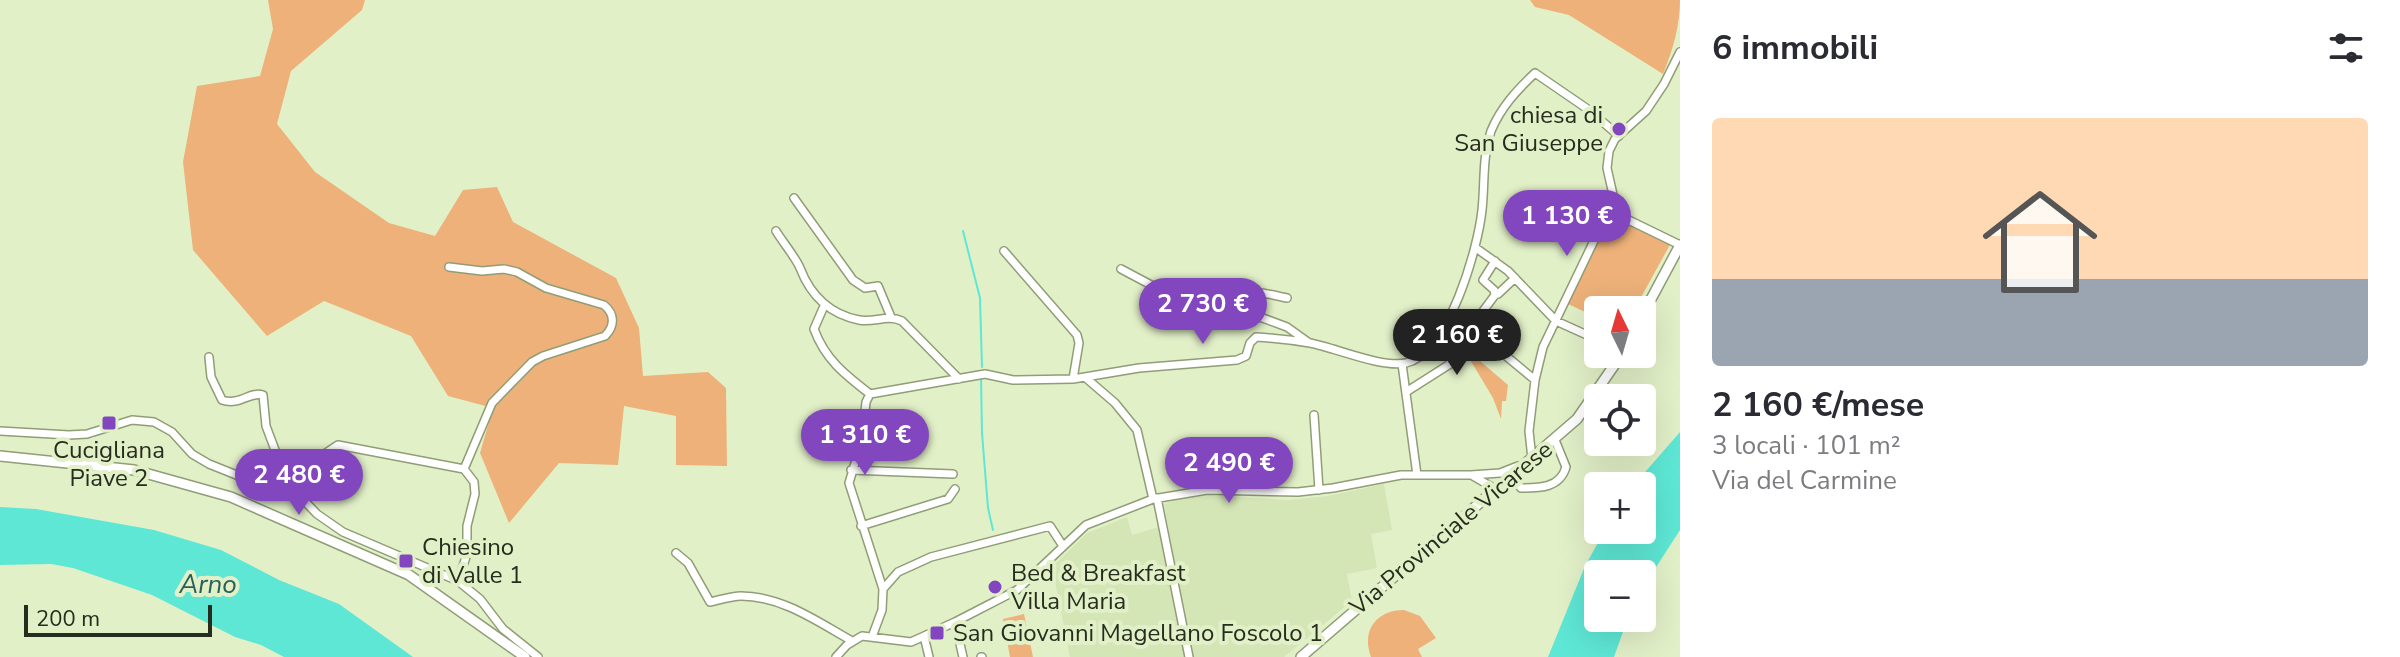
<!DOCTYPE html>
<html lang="it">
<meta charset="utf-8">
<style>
:root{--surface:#fff;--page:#f7f7f7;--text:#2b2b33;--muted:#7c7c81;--accent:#8247be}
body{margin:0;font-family:"Nunito Sans",sans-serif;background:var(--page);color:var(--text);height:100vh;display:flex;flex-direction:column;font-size:30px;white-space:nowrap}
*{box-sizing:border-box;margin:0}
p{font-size:26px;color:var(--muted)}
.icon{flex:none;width:44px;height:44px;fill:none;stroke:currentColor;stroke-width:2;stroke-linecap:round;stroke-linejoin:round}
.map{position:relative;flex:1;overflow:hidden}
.side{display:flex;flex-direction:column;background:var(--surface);width:720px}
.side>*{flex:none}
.needle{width:52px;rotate:355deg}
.tools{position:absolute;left:1584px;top:296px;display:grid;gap:16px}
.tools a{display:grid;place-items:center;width:72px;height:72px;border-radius:8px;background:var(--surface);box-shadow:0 8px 32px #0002;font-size:40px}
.scale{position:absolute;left:24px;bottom:20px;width:188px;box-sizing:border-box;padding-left:8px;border:4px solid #272d1e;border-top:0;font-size:22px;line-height:28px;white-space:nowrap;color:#272d1e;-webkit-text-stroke:6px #e2f0c8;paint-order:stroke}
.price{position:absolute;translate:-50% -68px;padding:0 18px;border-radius:28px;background:var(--accent);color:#fff;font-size:26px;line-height:52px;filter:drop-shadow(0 2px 4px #0008)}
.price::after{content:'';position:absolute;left:50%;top:48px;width:24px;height:18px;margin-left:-12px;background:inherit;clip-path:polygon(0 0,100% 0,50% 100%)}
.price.current{background:#222;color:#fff}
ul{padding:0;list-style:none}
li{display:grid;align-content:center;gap:16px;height:424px;padding:0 32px}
li span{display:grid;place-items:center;height:248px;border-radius:8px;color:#555}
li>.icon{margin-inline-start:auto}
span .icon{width:144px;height:144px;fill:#fffc;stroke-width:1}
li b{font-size:34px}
h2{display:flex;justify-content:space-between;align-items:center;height:96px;padding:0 32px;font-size:34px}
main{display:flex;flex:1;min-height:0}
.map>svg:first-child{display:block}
.built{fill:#d4e5b6}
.green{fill:#edb179}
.water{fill:#5ee7d5}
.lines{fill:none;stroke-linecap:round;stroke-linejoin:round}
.stream{stroke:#5ee7d5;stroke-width:2}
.minor-casing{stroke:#909d77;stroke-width:10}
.major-casing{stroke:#909d77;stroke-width:12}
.minor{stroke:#fff;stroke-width:7}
.major{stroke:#fff;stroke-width:9}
.poi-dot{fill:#8247be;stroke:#e2f0c8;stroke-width:3}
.labels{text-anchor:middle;stroke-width:8;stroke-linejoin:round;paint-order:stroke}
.poi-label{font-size:24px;fill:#272d1e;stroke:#e2f0c8;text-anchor:start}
.street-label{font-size:24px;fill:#272d1e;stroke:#e2f0c8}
.water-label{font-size:26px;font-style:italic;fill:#276058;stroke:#e2f0c8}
</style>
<main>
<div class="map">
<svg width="1680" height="657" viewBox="0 0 1680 657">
<rect width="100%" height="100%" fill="#e2f0c8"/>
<path class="built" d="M1384,484L1392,530L1371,534L1377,568L1347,574L1352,601L1284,657H1191L1164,504L1187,497L1219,496L1289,500L1328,496Z
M1127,517L1132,535L1159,527L1186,657H1070L1052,567L1087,533Z"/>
<path class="green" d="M268,0H365L362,10L291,71L277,124L315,172L389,223L435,236L463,190L497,187L513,222L616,278L639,328L643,376L708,372L726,388L727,466L676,465V416L624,406L618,465L559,463L509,523L480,453L493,408L448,396L411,336L324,301L267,336L193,250L183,162L197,86L260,76L273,29Z
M1530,0H1680C1680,25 1673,50 1663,74L1569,15L1535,7Z
M1609,213L1671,243L1634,310H1598V318L1568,304Z
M1473,355L1508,385L1506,401H1502L1501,419L1493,398L1469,358Z
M1404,610L1420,616L1436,638L1418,649L1422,657H1371C1361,630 1377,610 1404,610Z
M1024,614L1033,657H1010L1003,619Z"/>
<path class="water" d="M1680,432V530L1642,589V574H1598V618H1628L1614,657H1548L1585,566L1605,530H1642V486H1633Z
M0,507L36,509L154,530L221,550L279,580L339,604L413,657H284L261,645L235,637L152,595L73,568L51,564L0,565Z"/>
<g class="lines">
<path class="stream" d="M963,231L980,298L982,367
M981,377L982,433L988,508L993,530"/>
<defs>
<path id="minor" d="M794,198L853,280L865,288L878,286L891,317
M1608,210L1680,245
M776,231C782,241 796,258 800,268C810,294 829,314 859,320C874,323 887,314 902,321L959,379
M1476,248L1508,271L1556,321L1598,340
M1004,251L1077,335L1079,343L1073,379
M449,267L482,271L504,269L517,272L546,288L604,305C615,314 615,326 605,336L543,356L532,362L492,403L464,469
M1121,269L1153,286L1225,304
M1498,294L1515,278
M1287,298C1268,294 1236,284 1225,304L1287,327L1308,342
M824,306L814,329C825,359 844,374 870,394
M1472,328L1535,380
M209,357L211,377L222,400C240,406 250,391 263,395L266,426L275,450L274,482
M1402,364L1417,475
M1086,378L1115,403L1137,430L1153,499
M1406,392L1450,364V357L1454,350L1495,295L1494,290L1483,280L1495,261
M1314,415L1319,490
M0,431L69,435L87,434L132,420L154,422L172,432L192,454L209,464L239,476L292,488L317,514L343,532L458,581L480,599L503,629L538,657
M1532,459L1529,431L1535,380L1543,347L1614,199L1607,168L1609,151L1615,139L1646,111L1664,84L1680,52
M851,470L953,474
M1473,476L1492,487L1497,488
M1512,477L1521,488C1540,488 1560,488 1566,467L1555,440
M280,484L338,445L464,469L474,482L475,494L467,526V554L458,581
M1157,498L1189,657
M861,526L948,499L955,489
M676,553L688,563L710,602C720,600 731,596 741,596C782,596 818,622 852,641
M883,589L898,572L931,557L1050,526L1063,546
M955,622L963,657
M924,636L929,657
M872,637L882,610L883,589L849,483L862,440L866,402L870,394L985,374L1013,380L1073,379L1139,368L1237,360L1246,356L1250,343L1256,337C1274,338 1292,340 1310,343C1336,348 1381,368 1406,363C1449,353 1478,248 1482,210C1485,183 1482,158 1491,131C1501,107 1517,90 1535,73L1589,110L1619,136
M836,657L847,645L862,636L911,642L955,622L1017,590L1086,525L1153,499L1207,490L1298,492L1333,488L1401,475H1471L1500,473L1518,466
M981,657H982"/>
<path id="major" d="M1642,316L1680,245
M0,456L134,470L231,497L409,575L525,657
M1301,657L1577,419L1622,354"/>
</defs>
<use href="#minor" class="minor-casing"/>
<use href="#major" class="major-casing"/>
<use href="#minor" class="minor"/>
<use href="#major" class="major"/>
</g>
<g class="poi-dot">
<circle cx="1619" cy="129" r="8"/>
<rect x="101" y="415" width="16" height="16" rx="4"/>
<rect x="398" y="553" width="16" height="16" rx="4"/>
<circle cx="995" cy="587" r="8"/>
<rect x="929" y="625" width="16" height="16" rx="4"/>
</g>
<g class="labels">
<g class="poi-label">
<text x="1603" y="123" text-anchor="end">chiesa di<tspan x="1603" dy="28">San Giuseppe</tspan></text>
<text x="109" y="458" text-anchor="middle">Cucigliana<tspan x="109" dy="28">Piave 2</tspan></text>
<text x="422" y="555">Chiesino<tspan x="422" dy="28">di Valle 1</tspan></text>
<text x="1011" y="581">Bed &amp; Breakfast<tspan x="1011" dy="28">Villa Maria</tspan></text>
<text x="953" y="641">San Giovanni Magellano Foscolo 1</text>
</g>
<g class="street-label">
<text transform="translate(1451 528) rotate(-40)" y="8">Via Provinciale Vicarese</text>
</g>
<g class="water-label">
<text x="208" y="593">Arno</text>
</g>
</g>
</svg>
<div class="tools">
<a><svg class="needle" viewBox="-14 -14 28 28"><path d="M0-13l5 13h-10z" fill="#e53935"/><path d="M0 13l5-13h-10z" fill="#7c7c81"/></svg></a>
<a><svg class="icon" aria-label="locate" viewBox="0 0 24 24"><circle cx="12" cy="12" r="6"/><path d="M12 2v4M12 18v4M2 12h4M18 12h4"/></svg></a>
<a>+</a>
<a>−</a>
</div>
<div class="scale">200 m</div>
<b class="price" style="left:1567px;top:258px">1 130 €</b>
<b class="price" style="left:1203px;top:346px">2 730 €</b>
<b class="price current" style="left:1457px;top:377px">2 160 €</b>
<b class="price" style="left:865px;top:477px">1 310 €</b>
<b class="price" style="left:1229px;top:505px">2 490 €</b>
<b class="price" style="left:299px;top:517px">2 480 €</b>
</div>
<section class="side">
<h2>6 immobili<svg class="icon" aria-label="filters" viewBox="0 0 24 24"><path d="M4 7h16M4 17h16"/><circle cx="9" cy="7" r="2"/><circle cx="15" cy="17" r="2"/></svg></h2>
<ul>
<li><span style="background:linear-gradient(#ffd9b3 65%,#9aa5b1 0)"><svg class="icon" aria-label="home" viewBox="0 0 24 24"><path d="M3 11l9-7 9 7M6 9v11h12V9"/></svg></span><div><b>2 160 €/mese</b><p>3 locali · 101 m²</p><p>Via del Carmine</p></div></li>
</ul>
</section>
</main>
